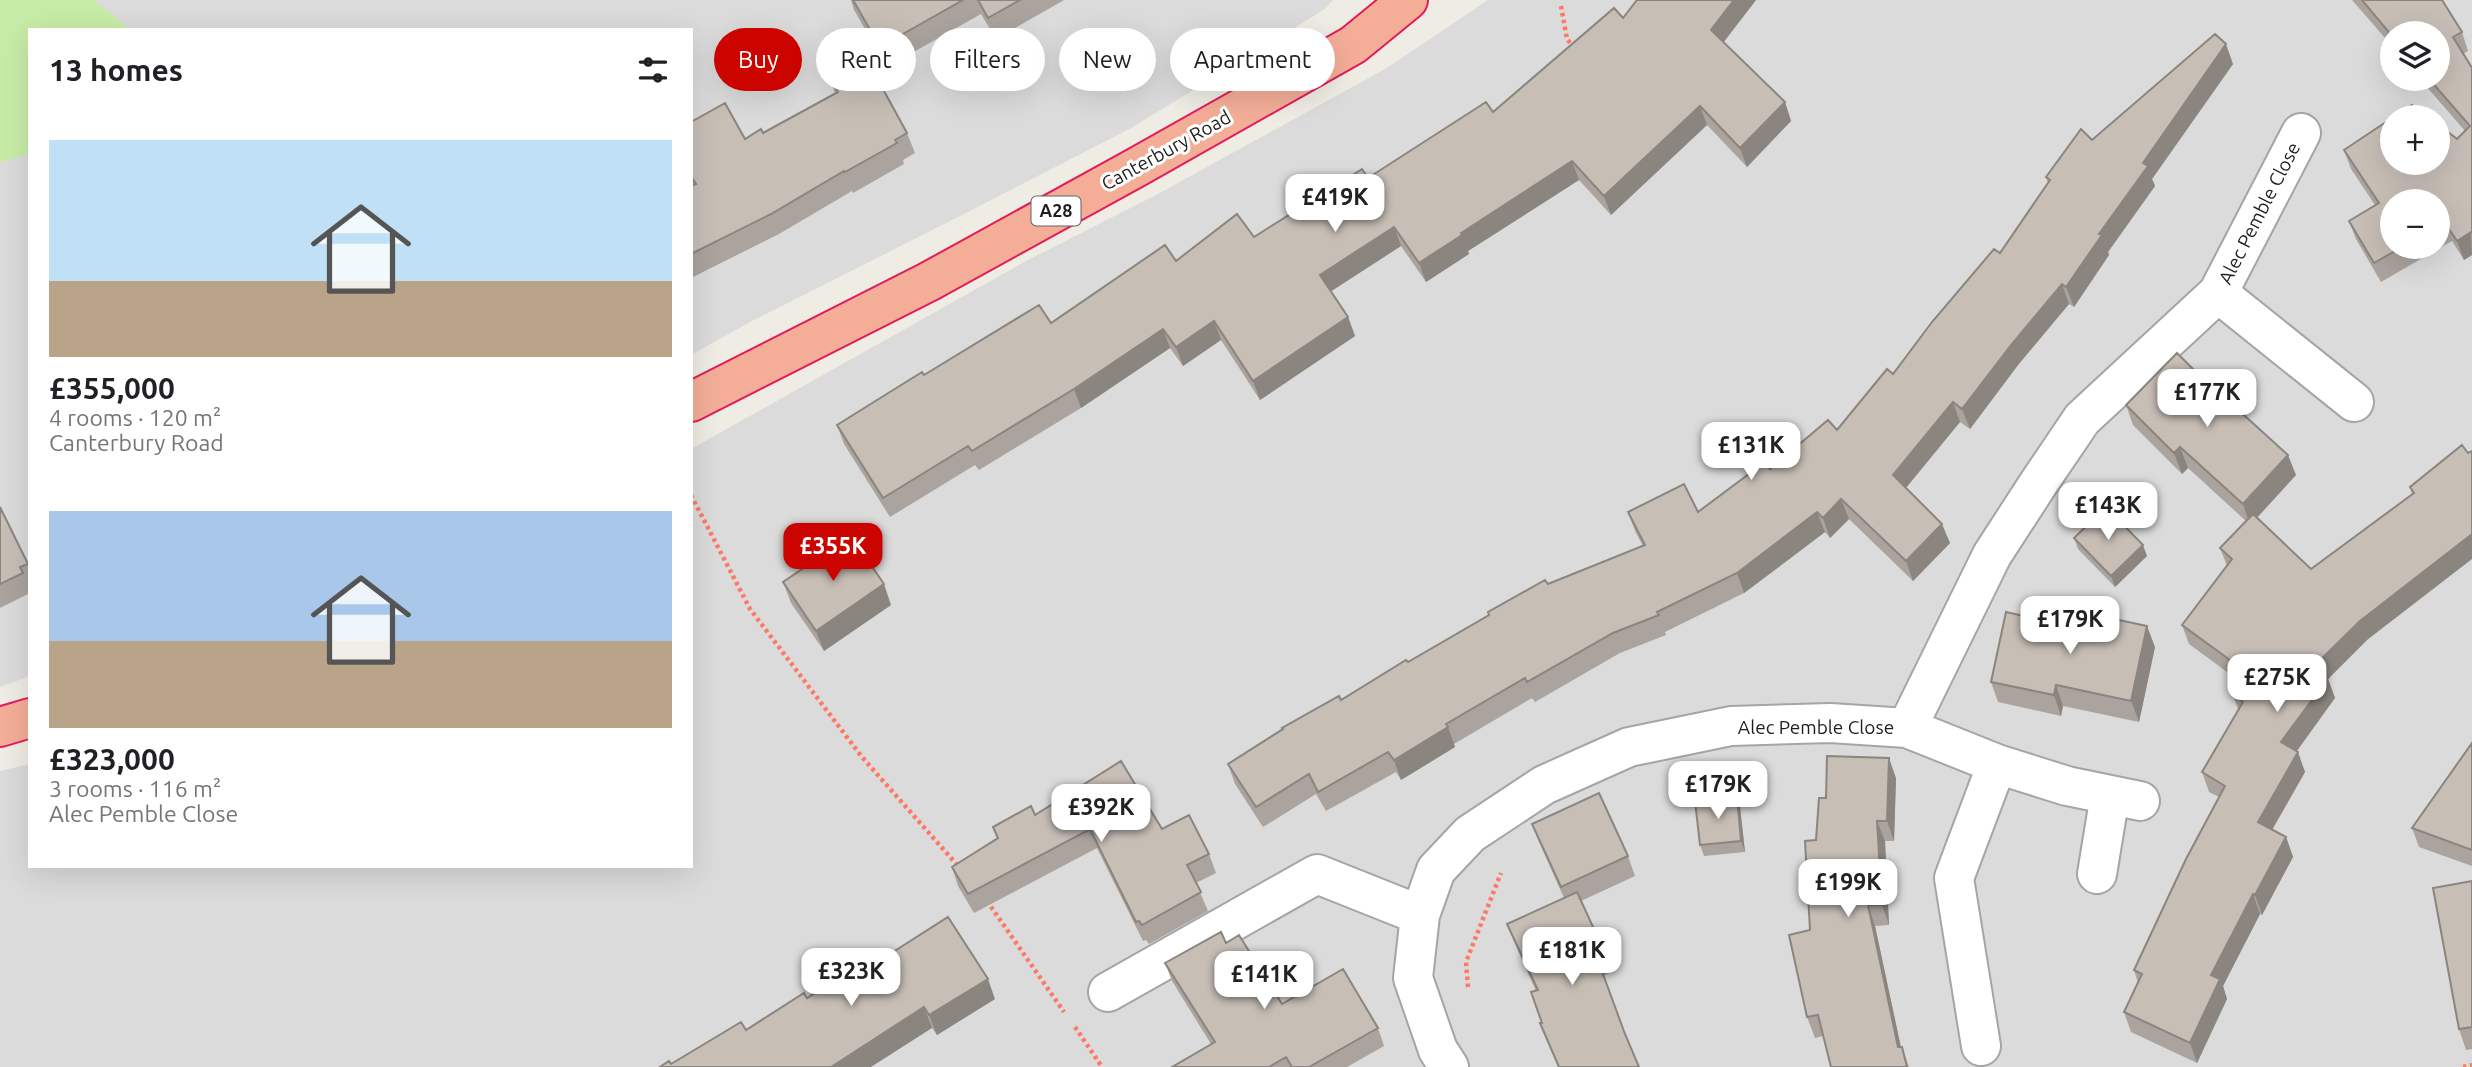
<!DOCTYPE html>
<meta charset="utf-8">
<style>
:root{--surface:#fff;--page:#f6f6f6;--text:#202124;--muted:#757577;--accent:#cc0400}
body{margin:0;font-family:Ubuntu,sans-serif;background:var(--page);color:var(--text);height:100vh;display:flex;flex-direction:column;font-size:26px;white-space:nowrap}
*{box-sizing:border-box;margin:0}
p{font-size:23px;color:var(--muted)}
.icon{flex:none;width:38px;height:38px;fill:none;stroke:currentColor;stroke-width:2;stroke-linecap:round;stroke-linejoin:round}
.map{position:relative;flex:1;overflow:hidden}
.side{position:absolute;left:28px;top:28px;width:665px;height:840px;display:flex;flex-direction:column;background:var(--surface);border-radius:0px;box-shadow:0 7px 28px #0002}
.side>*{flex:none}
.top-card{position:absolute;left:714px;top:28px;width:665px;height:63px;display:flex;gap:14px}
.fabs{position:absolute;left:2380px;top:21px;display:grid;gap:14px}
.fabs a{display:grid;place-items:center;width:70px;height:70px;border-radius:50%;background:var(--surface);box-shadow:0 7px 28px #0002;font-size:35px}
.price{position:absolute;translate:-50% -60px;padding:0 16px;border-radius:14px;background:#fff;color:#222;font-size:23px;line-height:46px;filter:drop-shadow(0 2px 4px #0008)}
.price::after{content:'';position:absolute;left:50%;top:42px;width:21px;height:16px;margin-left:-10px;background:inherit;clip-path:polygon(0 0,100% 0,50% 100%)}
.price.current{background:var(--accent);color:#fff}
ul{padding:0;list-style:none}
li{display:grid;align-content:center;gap:14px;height:371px;padding:0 21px}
li span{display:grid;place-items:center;height:217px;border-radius:0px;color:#555}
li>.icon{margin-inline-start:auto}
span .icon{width:126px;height:126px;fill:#fffc;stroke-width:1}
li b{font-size:30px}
h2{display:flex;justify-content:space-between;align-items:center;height:84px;padding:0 21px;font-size:30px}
.tag{padding:0 24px;border-radius:32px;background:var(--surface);box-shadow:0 7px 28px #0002;font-size:24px;line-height:63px}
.tag.current{background:var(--accent);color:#fff}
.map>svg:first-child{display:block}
.residential{fill:#dcdbdb;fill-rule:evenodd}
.grass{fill:#c7eca7}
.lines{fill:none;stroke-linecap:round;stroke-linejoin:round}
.minor-casing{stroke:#a5a5a5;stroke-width:42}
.trunk-casing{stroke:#e11c5b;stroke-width:42}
.path{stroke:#ff7865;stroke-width:4.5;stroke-dasharray:3.5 3.5;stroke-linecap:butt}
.minor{stroke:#fff;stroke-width:38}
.trunk{stroke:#f4ae98;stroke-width:38}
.wall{fill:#aba39d;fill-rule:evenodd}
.shaded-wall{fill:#8b857f}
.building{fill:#c7beb6;stroke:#8b857f;stroke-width:2}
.labels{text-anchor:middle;stroke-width:6;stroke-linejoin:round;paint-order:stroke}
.shield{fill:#fff;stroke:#626262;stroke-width:2}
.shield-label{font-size:18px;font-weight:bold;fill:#1e1e1e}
.street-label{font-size:19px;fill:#1e1e1e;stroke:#fff}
</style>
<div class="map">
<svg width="2472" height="1067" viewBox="0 0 2472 1067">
<rect width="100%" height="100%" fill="#efece3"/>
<path class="residential" d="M0,0H1333L1325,9L1133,127L964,214L754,320L691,355V30H30V676L0,687Z
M1488,0H2472V1067H0V771L30,764V866H691V449L1026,261L1156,195L1387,68ZM2392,33H2438V79H2392ZM2392,117H2438V163H2392ZM2392,201H2438V247H2392Z"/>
<path class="grass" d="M0,0H94L127,27L126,30H30V154L0,162Z"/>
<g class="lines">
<defs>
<path id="minor" d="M2218,293L2354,402
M1907,728L1997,764L2067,786L2140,801
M2097,874L2110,795
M1108,992L1317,874L1420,915
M1981,1046L1954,878L1997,764
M1449,1067L1438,1050L1413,978L1420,915L1436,870L1470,834L1544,785L1629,747L1731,726L1830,723L1907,728L1992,555L2038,484L2082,419L2218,293L2301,133"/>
<path id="trunk" d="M691,402L928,282L1137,167L1353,45L1408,0
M0,727L30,718"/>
</defs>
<use href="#minor" class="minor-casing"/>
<use href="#trunk" class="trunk-casing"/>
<path class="path" d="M1561,6L1567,39L1574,48
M691,495L750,609L862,757L959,867
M987,901L1064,1012
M1468,987L1466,962L1501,873
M1075,1027L1102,1067
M2463,1067L2472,1065"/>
<use href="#minor" class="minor"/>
<use href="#trunk" class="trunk"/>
</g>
<path class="wall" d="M851,0H1064L996,39L981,14L887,67L854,10Z
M1637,0H1756L1724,42L1785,102L1791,121L1747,167L1707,125L1611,215L1579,180L1468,251L1469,254L1426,282L1401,246L1331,291L1348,317L1355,336L1260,400L1221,340L1183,366L1170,348L1081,408L979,470L975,465L890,517L844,444L837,425L924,375L1051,323L1176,261L1254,237L1368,178L1493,112L1623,18Z
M2352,0H2442L2462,32L2468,51L2463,54L2472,68V255L2464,260L2452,241L2381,282L2356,239L2349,221L2375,205L2351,169L2344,150L2457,139L2465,131L2420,79H2438L2392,33V46ZM2438,201V247H2392Z
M2233,64L2152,179L2155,186L2108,252L2109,255L2074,307L2069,304L2018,365L1970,429L1960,422L1906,488L1950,543L1913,581L1849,519L1830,538L1825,532L1744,593L1665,632L1666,635L1620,653L1535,702L1532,698L1454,744L1455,747L1401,780L1396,772L1326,811L1316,794L1263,827L1235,784L1228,764L1548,584L1643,546L1635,531L1628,512H1698L1837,430L1893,374L2000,253L2048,183L2046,177L2092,140Z
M825,69L907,133L915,153L903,160L904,164L853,193L852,191L779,234L691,278V186H692L691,184V122L745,139L763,133L835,93Z
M2126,405L2233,409L2296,475L2257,518L2311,569L2412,494L2410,487L2462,445L2367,640L2328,679L2335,698L2296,751L2305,772L2272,830L2286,837L2293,857L2262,915L2260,914L2223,986L2227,999L2197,1063L2131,1032L2124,1012L2138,983L2134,970L2219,797L2209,792L2202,772L2238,709L2233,695L2242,683L2189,644L2182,625L2227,566L2220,548L2246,521L2188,468L2182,474L2133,425Z
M0,507L30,569V586L28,587L30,593L0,608Z
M2074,538L2147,556L2115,587L2078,549Z
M783,582L891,605L824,651L791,603Z
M2155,647L2139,722L2063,706L2061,716L1998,702L1991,682Z
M2472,743V866L2419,847L2412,828Z
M1896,778L1894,841H1885L1889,925L1875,926L1901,1047H1902L1909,1067H1831L1823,1036L1815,1038L1807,1017L1810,930L1816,840Z
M1740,807L1745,852L1704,856L1700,845Z
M1035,815L1162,829L1209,854L1216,873L1196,883L1208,911L1149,944L1146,940L1143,941L1097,848L974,913L958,886L952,867L997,838L993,827Z
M1532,824L1628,856L1635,876L1581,901L1604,951L1612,972L1604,975L1625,1035L1639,1067H1558L1540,1023H1542L1536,991L1515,944L1507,924L1564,898L1540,844Z
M2472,881V1049L2466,1050L2459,1029Z
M1226,943L1282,1004L1378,1028L1384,1046L1347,1067H1172L1211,1044L1172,981L1165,963Z
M807,998L995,999L937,1035L932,1028L671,1064L746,1030Z"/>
<path class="shaded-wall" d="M1734,0H1756L1718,49L1711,30Z
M2226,44L2233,64L2152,179L2155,186L2108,252L2109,255L2074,307L2066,287L2143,163Z
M1785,102L1791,121L1747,167L1740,148Z
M1700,106L1707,125L1611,215L1604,196Z
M1572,161L1579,180L1468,251L1469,254L1426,282L1419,263L1461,233Z
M1394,227L1401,246L1327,294L1320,275Z
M2471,232L2472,255L2464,260L2457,241Z
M2062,284L2069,304L2018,365L1970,429L1962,409L2011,345Z
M1348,317L1355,336L1260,400L1253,381Z
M1214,321L1221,340L1183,366L1176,347Z
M1163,329L1170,348L1081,408L1074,389Z
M1953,402L1960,422L1900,495L1893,475Z
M2180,447L2188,468L2182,474L2174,453Z
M2288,455L2296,475L2250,525L2243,504Z
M1841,499L1849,519L1830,538L1823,518Z
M1817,512L1825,532L1744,593L1737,573Z
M1942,524L1950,543L1913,581L1906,561Z
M2472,534V559L2367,640L2328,679L2335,698L2289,762L2281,742L2313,667L2360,621Z
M2143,545L2147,556L2115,587L2111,576Z
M884,584L891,605L824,651L816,631Z
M2147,626L2155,647L2139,722L2131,701Z
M2056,685L2063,706L2061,716L2054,695Z
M1448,727L1455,747L1401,780L1394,760Z
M2298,752L2305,772L2265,842L2258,822Z
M1889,758L1896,778L1894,841L1887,821Z
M1737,796L1740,807L1745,852L1741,841Z
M1877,821L1885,841L1889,925L1882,905Z
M2286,837L2293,857L2262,915L2255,895Z
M2253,894L2260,914L2223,986L2227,999L2197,1063L2190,1043L2211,975Z
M1868,905L1875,926L1905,1067L1898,1047Z
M988,979L995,999L937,1035L929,1015Z
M924,1007L932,1028L871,1067H831Z"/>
<path class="building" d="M853,0H963L880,47Z
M978,0H1020L988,18Z
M1637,0H1734L1711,30L1785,102L1740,148L1700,106L1604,196L1572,161L1461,233L1462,235L1419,263L1394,227L1320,275L1348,317L1253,381L1214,321L1176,347L1163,329L1074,389L972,451L968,446L883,498L837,425L922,372L924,375L1039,305L1051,323L1165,245L1176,261L1237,214L1254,237L1362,169L1368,178L1486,102L1493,112L1614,8L1623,18Z
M2362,0H2442L2462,32L2453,37L2472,68V233L2471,232L2457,241L2445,223L2438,227V201H2392V247H2402L2374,263L2349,221L2379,203L2344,150L2392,118V163H2438V124L2457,139L2470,126L2429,79H2438V33H2392V36Z
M2215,34L2226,44L2143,163L2148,166L2099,234L2102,235L2066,287L2062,284L2011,345L1962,409L1953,402L1893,475L1942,524L1906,561L1841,499L1823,518L1817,512L1737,573L1657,612L1659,615L1613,633L1527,682L1525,678L1446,724L1448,727L1394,760L1388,752L1318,792L1309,774L1256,807L1228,764L1283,729L1282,728L1339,696L1341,700L1406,660L1408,662L1489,615L1488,612L1545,580L1548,584L1645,545L1628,512L1684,484L1698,512L1765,462L1770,469L1828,420L1837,430L1887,369L1893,374L1932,322L1994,249L2000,253L2050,180L2046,177L2081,129L2092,140Z
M861,49L907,133L895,140L897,143L845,172L844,171L771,214L691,254V186L696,184L691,176V122L725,103L745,139L761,129L763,133L838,92L825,69Z
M2412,105L2428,117H2393Z
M2177,353L2233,409L2235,407L2288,455L2243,504L2180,447L2174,453L2126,405Z
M2462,445L2468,453L2472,451V534L2360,621L2313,667L2328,678L2281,742L2298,752L2258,822L2286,837L2255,895L2253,894L2211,975L2220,979L2190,1043L2124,1012L2142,974L2134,970L2186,859L2225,786L2202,772L2243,702L2233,695L2249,674L2182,625L2232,559L2220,548L2253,514L2311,569L2414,493L2410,487Z
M0,507L28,564L20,567L23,573L0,584Z
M2106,507L2143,545L2111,576L2074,538Z
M851,536L884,584L816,631L783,582Z
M2006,612L2083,629L2086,613L2147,626L2131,701L2056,685L2054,695L1991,682Z
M2472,743V850L2412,828Z
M1827,756L1889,758L1887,821H1877L1882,905H1868L1898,1047H1902L1907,1067H1831L1818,1015L1807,1017L1789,935L1810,930L1805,841L1816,840L1819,798H1826Z
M1121,761L1162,829L1189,815L1209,854L1187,865L1201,892L1142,925L1139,921L1136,922L1090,829L968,894L952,867L998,838L993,827L1031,806L1035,815Z
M1599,793L1628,856L1561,887L1532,824Z
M1737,796L1741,841L1700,845L1695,801Z
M2472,881V1027L2459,1029L2433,888Z
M1577,892L1604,951L1596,955L1625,1034L1639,1067H1559L1540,1023H1542L1531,992L1538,990L1507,924Z
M948,917L988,979L929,1015L924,1007L831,1067H660L669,1061L671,1064L741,1022L746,1030L804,993L807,998L875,955L879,961Z
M1221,932L1226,943L1239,935L1282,1004L1343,969L1378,1028L1309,1067H1292L1286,1057L1269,1067H1172L1215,1042L1165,963Z"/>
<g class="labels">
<rect class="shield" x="1031.5" y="196.5" width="49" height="29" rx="5"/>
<g class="shield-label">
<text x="1056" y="217">A28</text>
</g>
<g class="street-label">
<text transform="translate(1166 150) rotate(-29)" y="7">Canterbury Road</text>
<text transform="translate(2259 213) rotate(-63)" y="7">Alec Pemble Close</text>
<text x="1816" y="734">Alec Pemble Close</text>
</g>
</g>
</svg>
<div class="fabs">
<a><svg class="icon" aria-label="layers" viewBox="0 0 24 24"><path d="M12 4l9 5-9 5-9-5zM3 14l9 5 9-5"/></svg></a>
<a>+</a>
<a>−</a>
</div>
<b class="price" style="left:1335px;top:234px">£419K</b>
<b class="price" style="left:2207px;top:429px">£177K</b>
<b class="price" style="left:1751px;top:482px">£131K</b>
<b class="price" style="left:2108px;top:542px">£143K</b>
<b class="price current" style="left:833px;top:583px">£355K</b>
<b class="price" style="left:2070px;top:656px">£179K</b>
<b class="price" style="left:2277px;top:714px">£275K</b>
<b class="price" style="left:1718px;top:821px">£179K</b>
<b class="price" style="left:1101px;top:844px">£392K</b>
<b class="price" style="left:1848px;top:919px">£199K</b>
<b class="price" style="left:1572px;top:987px">£181K</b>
<b class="price" style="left:851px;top:1008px">£323K</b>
<b class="price" style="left:1264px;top:1011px">£141K</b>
<div class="top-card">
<a class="tag current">Buy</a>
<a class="tag">Rent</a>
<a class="tag">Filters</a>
<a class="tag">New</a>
<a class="tag">Apartment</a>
</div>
<section class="side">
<h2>13 homes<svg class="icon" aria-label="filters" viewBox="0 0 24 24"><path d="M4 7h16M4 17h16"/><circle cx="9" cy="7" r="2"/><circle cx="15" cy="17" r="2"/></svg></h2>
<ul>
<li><span style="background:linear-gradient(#bfe0f5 65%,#b9a48a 0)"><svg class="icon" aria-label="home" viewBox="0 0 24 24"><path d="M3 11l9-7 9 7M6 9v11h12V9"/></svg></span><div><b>£355,000</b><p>4 rooms · 120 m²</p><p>Canterbury Road</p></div></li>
<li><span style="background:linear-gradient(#a9c7e8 60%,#b9a48a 0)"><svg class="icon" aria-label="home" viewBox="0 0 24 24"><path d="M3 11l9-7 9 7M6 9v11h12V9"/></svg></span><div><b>£323,000</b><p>3 rooms · 116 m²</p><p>Alec Pemble Close</p></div></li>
</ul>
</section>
</div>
